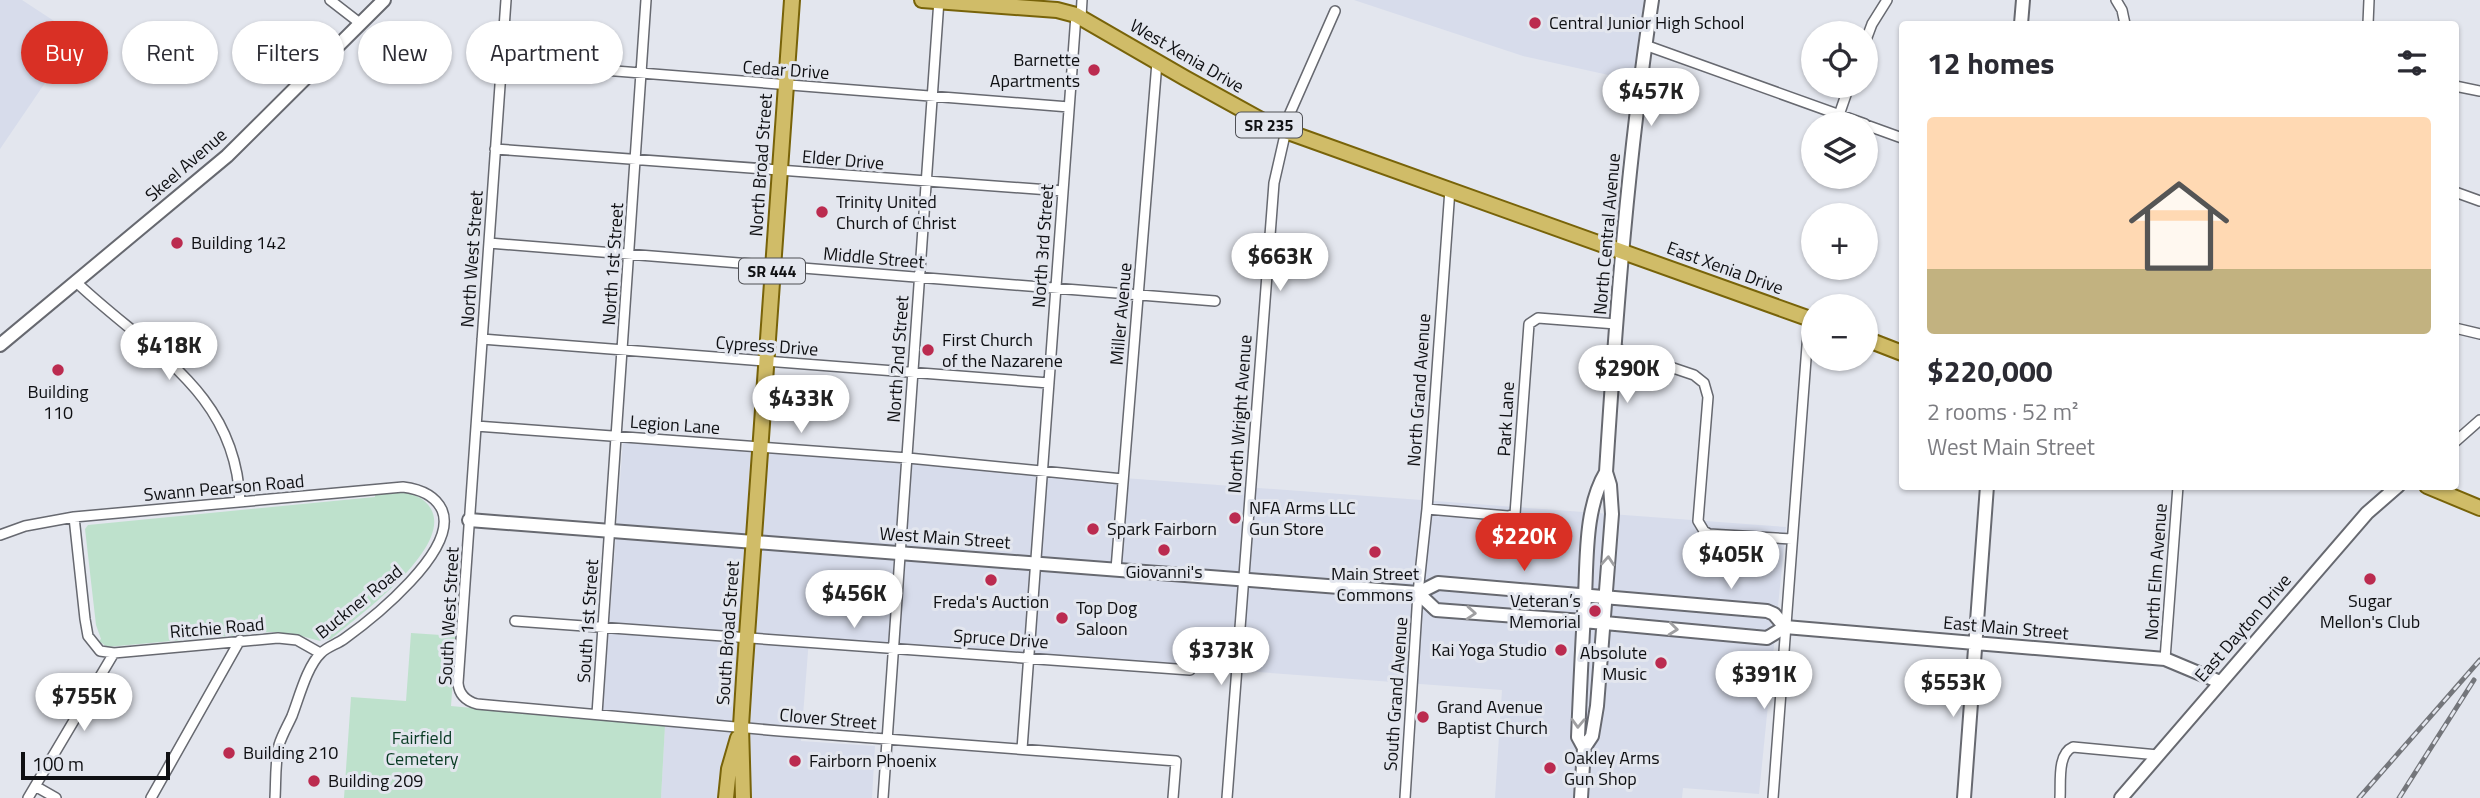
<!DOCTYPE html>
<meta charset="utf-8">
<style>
:root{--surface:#fff;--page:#f7f7f7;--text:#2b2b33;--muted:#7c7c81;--line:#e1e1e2;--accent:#d93025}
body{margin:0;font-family:"Titillium Web",sans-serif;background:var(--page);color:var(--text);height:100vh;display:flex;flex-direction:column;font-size:26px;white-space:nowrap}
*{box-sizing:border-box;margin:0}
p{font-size:23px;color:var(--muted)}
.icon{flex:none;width:38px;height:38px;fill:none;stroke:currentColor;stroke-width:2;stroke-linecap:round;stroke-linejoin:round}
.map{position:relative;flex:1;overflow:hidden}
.sheet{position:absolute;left:1899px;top:21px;width:560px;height:469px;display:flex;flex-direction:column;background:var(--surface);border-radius:7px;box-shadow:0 2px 5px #0004}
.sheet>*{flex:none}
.guide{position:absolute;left:21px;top:21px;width:665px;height:63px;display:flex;gap:14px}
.fabs{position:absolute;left:1801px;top:21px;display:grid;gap:14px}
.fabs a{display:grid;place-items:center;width:77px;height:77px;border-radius:50%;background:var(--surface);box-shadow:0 2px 5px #0004;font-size:35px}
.scale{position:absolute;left:21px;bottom:18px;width:149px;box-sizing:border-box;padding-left:7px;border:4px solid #0f1013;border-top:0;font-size:19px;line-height:24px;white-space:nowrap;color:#0f1013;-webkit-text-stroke:5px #e3e6ee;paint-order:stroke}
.price{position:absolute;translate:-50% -60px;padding:0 16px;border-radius:24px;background:#fff;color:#222;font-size:23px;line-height:46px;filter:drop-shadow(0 2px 4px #0008)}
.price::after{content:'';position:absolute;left:50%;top:42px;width:21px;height:16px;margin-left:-10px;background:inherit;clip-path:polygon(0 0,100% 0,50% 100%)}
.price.selected{background:var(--accent);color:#fff}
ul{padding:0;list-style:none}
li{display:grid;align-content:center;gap:14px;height:371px;padding:0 28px}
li+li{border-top:2px solid var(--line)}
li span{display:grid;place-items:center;height:217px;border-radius:7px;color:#555}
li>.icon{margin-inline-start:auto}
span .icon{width:126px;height:126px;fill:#fffc;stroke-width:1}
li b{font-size:30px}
h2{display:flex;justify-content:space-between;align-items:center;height:84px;padding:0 28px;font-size:30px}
.tag{padding:0 24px;border-radius:32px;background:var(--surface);box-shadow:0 2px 5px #0004;font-size:24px;line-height:63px}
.tag.selected{background:var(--accent);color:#fff}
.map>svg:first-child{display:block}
.built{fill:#d7dceb}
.green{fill:#bee1cc}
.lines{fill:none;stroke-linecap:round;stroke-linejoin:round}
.street-casing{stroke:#676970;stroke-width:12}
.secondary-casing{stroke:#676970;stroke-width:16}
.primary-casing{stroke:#786309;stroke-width:18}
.street{stroke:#fff;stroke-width:9}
.secondary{stroke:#fff;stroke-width:12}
.primary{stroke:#d0bc68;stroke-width:14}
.rail-casing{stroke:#74767b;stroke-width:5}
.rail{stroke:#e3e6ee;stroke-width:2.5;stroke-dasharray:8;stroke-linecap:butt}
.oneway{stroke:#9f9fa1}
.poi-dot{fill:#bb2b4f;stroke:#e3e6ee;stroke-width:2.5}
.labels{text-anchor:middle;stroke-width:6;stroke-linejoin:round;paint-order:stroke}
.shield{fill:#e3e6ee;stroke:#4f5055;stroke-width:2}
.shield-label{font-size:16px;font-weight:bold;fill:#0f1013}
.poi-label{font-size:18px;fill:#0f1013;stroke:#e3e6ee;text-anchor:start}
.street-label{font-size:18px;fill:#0f1013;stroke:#e3e6ee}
.park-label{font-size:18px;fill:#083a23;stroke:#e3e6ee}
</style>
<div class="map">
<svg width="2480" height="798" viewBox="0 0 2480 798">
<rect width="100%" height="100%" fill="#e3e6ee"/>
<path class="built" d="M0,0H22L77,36L0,149Z
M1354,0H1652L1640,82L1523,56Z
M623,441L1786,527L1759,794L1683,788L1682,798H1495L1502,690L809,639L801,741L875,746L872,798H661L665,726L602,720Z"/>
<path class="green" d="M399,492C412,493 424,497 431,509C453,548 357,617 331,639L320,641L294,634L271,632L107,647L99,641L101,639L96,625L85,529L88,525L375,497V494Z
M411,633L456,636L451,706L665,726L661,798H344L351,697L406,701Z"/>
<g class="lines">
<defs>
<path id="street" d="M330,0L361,24
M506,0L458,683C459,695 466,701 477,704L780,731L1176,761L1173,798
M2116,0L2122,10L2125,24
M1081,17L1082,0
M2368,24L2369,0
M1866,40L1872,24L1887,0
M1645,45L1865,124
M501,62L1069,107
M2455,86L2480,91
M1839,115L1849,86
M1866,125L1902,138
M495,149L1063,191
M2455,192L2480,201
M489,243L1215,301
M75,281C147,350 236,390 240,502
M2455,328L2480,334
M482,339L1049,383
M1614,348L1694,375L1704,383L1708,397L1698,521L1704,531L1709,534L1792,539
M476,426L908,458L1123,479
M2455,442L2480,420
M1427,509L1508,516L1515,514L1529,324L1538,318L1616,324
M74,517L85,619L88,636L100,651L114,653L278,638L297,640L320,653
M0,535L25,526L74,517L403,487C419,489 435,495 442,510C459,550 372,619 344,639C337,644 327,647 321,653C307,666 299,698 292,716C288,725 282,735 279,745C275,761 276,781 275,798
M1116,569L1157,62
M515,621L1190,670
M2165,659L2178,486
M597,714L646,0
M1022,749L1076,15
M35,786L56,798
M28,798L114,653
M151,798L240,640
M883,798L939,0
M1227,798L1274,183L1290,113L1335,11
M1405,798L1418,593L1427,509L1450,189
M1773,798L1809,319
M2060,798C2061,782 2057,754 2073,747L2158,755"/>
<path id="secondary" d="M2021,24L2023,0
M0,345L227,156L384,0
M469,520L1418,593L1438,583L1767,611L1774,614L1785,627
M1418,593L1436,610L1583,621L1767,638L1785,627L2165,659L2220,682
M1584,748L1578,737C1580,690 1582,644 1585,597C1587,557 1585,507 1606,472
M1581,798L1584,748L1592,736L1597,706L1612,514L1610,485L1606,472C1616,314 1628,156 1652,0
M1964,798L1987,486
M2121,798L2367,513L2398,486"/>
<path id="primary" d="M922,0L1057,10L1076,15L1185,78L1274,127L1813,320
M1866,339L1902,353
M2427,486L2480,508
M726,798L729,769L738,738
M743,798L741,726L744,678L792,0"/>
</defs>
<use href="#street" class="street-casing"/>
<use href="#secondary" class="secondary-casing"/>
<use href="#primary" class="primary-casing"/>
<use href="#street" class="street"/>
<use href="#secondary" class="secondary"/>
<use href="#primary" class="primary"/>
<defs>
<path id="rail" d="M2359,798L2480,660
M2399,798L2474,680"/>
</defs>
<use href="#rail" class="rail-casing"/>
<use href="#rail" class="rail"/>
</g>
<defs><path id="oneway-chevron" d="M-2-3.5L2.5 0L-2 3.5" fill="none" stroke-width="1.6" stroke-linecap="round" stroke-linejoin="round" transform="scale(1.75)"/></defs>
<g class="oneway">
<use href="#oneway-chevron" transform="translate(1608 561) rotate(-86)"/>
<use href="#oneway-chevron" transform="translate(1471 613) rotate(4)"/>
<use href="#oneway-chevron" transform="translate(1673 629) rotate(6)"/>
<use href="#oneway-chevron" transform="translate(1578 723) rotate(92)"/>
</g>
<g class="poi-dot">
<circle cx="1535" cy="23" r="7"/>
<circle cx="1094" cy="70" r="7"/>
<circle cx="822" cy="212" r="7"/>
<circle cx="177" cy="243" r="7"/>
<circle cx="928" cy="350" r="7"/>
<circle cx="58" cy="370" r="7"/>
<circle cx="1235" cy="518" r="7"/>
<circle cx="1093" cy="529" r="7"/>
<circle cx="1164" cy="550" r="7"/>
<circle cx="1375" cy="552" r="7"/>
<circle cx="2370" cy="579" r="7"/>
<circle cx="991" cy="580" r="7"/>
<circle cx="1595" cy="611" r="7"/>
<circle cx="1062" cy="618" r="7"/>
<circle cx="1561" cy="650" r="7"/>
<circle cx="1661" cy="663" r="7"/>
<circle cx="1423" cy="717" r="7"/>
<circle cx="229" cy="753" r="7"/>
<circle cx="795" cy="761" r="7"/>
<circle cx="1550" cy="768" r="7"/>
<circle cx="314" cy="781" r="7"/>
</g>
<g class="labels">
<g class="shield">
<rect x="1236" y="112.5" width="66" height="25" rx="5"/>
<rect x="739" y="258.5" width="66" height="25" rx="5"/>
</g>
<g class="shield-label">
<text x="1269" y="131">SR 235</text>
<text x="772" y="277">SR 444</text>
</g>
<g class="poi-label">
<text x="1549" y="29">Central Junior High School</text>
<text x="1080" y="66" text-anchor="end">Barnette<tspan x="1080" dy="21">Apartments</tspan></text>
<text x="836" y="208">Trinity United<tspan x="836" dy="21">Church of Christ</tspan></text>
<text x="191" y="249">Building 142</text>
<text x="942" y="346">First Church<tspan x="942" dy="21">of the Nazarene</tspan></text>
<text x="58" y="398" text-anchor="middle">Building<tspan x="58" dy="21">110</tspan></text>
<text x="1249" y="514">NFA Arms LLC<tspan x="1249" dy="21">Gun Store</tspan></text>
<text x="1107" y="535">Spark Fairborn</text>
<text x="1164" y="578" text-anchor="middle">Giovanni's</text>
<text x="1375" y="580" text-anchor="middle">Main Street<tspan x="1375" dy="21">Commons</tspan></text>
<text x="1581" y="607" text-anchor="end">Veteran’s<tspan x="1581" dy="21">Memorial</tspan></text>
<text x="2370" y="607" text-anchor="middle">Sugar<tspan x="2370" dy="21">Mellon's Club</tspan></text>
<text x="991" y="608" text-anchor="middle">Freda's Auction</text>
<text x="1076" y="614">Top Dog<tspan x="1076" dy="21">Saloon</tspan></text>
<text x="1547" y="656" text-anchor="end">Kai Yoga Studio</text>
<text x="1647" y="659" text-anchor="end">Absolute<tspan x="1647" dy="21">Music</tspan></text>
<text x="1437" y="713">Grand Avenue<tspan x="1437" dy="21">Baptist Church</tspan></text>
<text x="243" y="759">Building 210</text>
<text x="1564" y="764">Oakley Arms<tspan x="1564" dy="21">Gun Shop</tspan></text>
<text x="809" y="767">Fairborn Phoenix</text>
<text x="328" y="787">Building 209</text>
</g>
<g class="street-label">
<text transform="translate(1187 56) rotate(30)" y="6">West Xenia Drive</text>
<text transform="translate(786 70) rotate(4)" y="6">Cedar Drive</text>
<text transform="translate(843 160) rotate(5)" y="6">Elder Drive</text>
<text transform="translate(186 165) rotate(-41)" y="6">Skeel Avenue</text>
<text transform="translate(761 165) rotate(-86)" y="6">North Broad Street</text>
<text transform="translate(1607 234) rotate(-85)" y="6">North Central Avenue</text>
<text transform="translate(1043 246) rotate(-86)" y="6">North 3rd Street</text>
<text transform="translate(874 258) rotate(5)" y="6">Middle Street</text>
<text transform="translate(472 259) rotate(-86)" y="6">North West Street</text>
<text transform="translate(613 264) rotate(-86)" y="6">North 1st Street</text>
<text transform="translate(1725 268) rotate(20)" y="6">East Xenia Drive</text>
<text transform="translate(1121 314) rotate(-85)" y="6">Miller Avenue</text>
<text transform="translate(767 346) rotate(4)" y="6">Cypress Drive</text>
<text transform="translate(898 359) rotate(-86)" y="6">North 2nd Street</text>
<text transform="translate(1419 390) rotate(-86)" y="6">North Grand Avenue</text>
<text transform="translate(1240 414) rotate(-86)" y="6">North Wright Avenue</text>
<text transform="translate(1506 419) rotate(-87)" y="6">Park Lane</text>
<text transform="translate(675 425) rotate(4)" y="6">Legion Lane</text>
<text transform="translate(224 488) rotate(-5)" y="6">Swann Pearson Road</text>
<text transform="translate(945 538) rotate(4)" y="6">West Main Street</text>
<text transform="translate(2156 572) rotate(-86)" y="6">North Elm Avenue</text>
<text transform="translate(359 602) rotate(-39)" y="6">Buckner Road</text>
<text transform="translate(449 616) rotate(-87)" y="6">South West Street</text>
<text transform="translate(588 621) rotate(-86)" y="6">South 1st Street</text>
<text transform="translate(217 628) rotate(-5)" y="6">Ritchie Road</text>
<text transform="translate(2006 628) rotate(5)" y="6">East Main Street</text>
<text transform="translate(2243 628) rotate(-49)" y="6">East Dayton Drive</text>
<text transform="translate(728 633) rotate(-86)" y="6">South Broad Street</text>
<text transform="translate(1001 639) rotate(4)" y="6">Spruce Drive</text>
<text transform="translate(1396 694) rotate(-86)" y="6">South Grand Avenue</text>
<text transform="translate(828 719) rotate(5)" y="6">Clover Street</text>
</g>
<g class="park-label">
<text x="422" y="744">Fairfield<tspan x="422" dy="21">Cemetery</tspan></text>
</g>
</g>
</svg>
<div class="fabs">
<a><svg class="icon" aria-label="locate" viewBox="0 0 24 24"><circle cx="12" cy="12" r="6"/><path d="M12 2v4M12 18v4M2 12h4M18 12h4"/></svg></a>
<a><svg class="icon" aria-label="layers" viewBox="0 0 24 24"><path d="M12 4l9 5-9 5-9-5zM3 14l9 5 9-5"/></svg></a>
<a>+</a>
<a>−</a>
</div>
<div class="scale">100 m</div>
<b class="price" style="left:1651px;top:128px">$457K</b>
<b class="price" style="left:1280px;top:293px">$663K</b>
<b class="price" style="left:169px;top:382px">$418K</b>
<b class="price" style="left:1627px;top:405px">$290K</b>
<b class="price" style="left:801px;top:435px">$433K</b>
<b class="price selected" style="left:1524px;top:573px">$220K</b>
<b class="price" style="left:1731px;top:591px">$405K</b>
<b class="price" style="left:854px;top:630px">$456K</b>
<b class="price" style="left:1221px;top:687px">$373K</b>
<b class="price" style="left:1764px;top:711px">$391K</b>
<b class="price" style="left:1953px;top:719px">$553K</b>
<b class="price" style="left:84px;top:733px">$755K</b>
<div class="guide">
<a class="tag selected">Buy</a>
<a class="tag">Rent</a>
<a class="tag">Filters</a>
<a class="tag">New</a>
<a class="tag">Apartment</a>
</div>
<section class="sheet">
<h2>12 homes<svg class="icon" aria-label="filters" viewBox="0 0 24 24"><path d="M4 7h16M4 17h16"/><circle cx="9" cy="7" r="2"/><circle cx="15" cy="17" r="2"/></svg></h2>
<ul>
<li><span style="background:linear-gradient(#ffd9b3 70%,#c2b280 0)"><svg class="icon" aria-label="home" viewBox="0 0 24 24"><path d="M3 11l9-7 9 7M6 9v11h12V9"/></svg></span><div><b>$220,000</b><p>2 rooms · 52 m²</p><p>West Main Street</p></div></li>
</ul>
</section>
</div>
